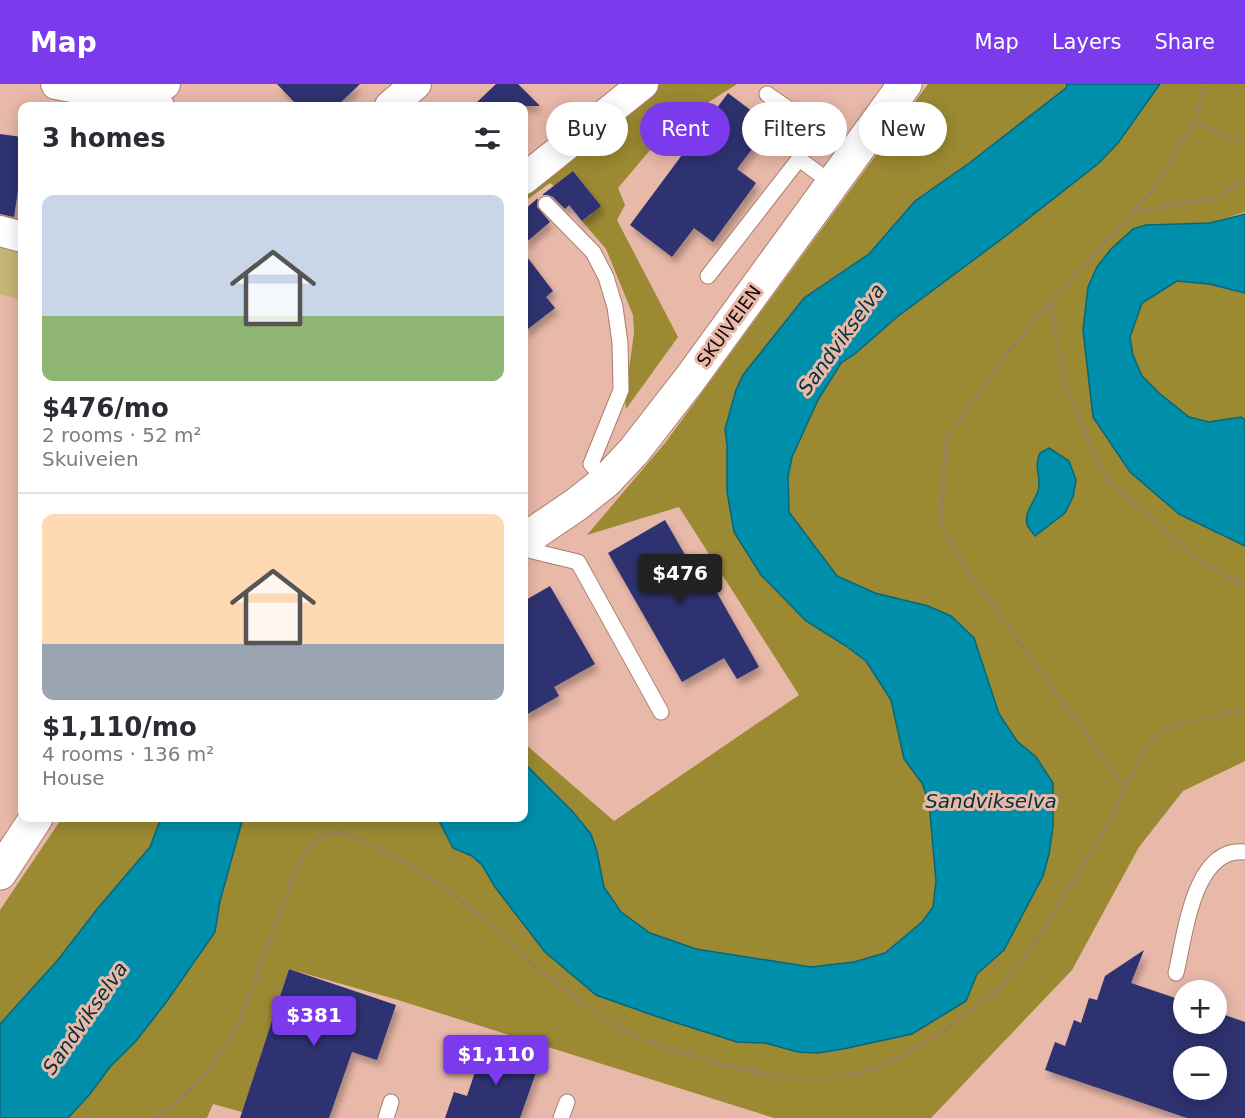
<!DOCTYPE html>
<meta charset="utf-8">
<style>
:root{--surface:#fff;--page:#f7f7f7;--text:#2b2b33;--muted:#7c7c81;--line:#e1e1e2;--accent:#7c3aed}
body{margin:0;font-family:"DejaVu Sans",sans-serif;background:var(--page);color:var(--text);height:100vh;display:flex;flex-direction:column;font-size:22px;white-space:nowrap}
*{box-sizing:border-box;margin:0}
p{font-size:20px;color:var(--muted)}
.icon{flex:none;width:33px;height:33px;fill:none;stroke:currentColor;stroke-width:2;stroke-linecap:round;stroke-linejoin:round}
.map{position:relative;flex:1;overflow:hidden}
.details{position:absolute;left:18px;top:18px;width:510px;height:720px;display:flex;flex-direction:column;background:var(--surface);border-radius:12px;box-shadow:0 3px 15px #0003}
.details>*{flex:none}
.banner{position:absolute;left:546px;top:18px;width:570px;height:54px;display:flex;gap:12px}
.buttons{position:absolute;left:1173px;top:896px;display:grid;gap:12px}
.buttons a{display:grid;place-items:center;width:54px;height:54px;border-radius:50%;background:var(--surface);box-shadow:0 3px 15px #0003;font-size:30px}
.price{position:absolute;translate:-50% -51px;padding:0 14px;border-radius:6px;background:var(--accent);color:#fff;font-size:20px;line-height:39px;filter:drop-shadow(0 2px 3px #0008)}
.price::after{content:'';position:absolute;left:50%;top:36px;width:18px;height:14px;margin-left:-9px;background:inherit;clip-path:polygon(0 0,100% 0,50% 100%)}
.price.selected{background:#222;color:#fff}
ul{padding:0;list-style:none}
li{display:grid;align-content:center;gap:12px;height:318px;padding:0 24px}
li+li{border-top:2px solid var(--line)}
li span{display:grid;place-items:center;height:186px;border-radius:12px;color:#555}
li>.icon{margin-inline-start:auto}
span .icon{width:108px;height:108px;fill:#fffc;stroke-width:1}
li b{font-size:26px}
h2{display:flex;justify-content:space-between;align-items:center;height:72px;padding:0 24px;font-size:26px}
.tag{padding:0 21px;border-radius:27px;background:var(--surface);box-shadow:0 3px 15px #0003;font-size:21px;line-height:54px}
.tag.selected{background:var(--accent);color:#fff}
header{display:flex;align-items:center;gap:36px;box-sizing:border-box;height:84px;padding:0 30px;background:var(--accent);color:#fff}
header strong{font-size:28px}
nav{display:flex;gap:33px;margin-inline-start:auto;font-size:21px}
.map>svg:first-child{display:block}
.green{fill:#c4b673}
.forest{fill:#9b8a32}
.water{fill:#008fab;stroke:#076679;stroke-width:1.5}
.building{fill:#2e3070;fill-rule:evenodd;filter:url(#shadow)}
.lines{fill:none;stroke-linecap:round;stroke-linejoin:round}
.lane-casing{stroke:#aa7d6f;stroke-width:17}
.street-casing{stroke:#aa7d6f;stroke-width:32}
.secondary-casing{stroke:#aa7d6f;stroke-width:35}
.path{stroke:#9c786d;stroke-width:4;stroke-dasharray:3 3;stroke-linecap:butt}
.lane{stroke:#fff;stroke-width:15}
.street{stroke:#fff;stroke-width:30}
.secondary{stroke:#fff;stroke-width:33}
.labels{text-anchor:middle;stroke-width:6;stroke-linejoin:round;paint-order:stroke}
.street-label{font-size:18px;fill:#160704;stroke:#e8b8a9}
.water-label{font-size:20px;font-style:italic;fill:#00333f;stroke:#e8b8a9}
</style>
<header>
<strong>Map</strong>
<nav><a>Map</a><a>Layers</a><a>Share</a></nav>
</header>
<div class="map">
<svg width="1245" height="1034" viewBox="0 0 1245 1034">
<defs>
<filter id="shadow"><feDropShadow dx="3.5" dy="6" stdDeviation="3" flood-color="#0004"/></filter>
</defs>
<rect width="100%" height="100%" fill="#e8b8a9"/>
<path class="green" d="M0,155L18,165L22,176V216L0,210Z"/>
<path class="forest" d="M652,0H737L698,25L656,59L618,104L625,121L617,136L678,253L626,325L625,313L634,249L633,231L606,165L582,137L592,130L587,124L596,116L573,87L554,102L550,99L524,118V103Z
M928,0H1067L1066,4L968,80L915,117L869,170L804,214L725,345L734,448L761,491L806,537L846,562L866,577L891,616L904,675L922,699L929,719L936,797L933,823L922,838L885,869L854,878L811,883L696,865L650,849L621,828L604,803L591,750L573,728L524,679V659L614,737L799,611L679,423L587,451L665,359Z
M1160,0H1245V128L1210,139L1146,141L1097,183L1179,430L1245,462V677L1183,707L1139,763L1072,886L931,1034H774L398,916L289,885L242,1028L213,1020L207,1034H68L90,1010L110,983L136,957L214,848L220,817L243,734L438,735L453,763L472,772L482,781L495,803L737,958L766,959L798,968L818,969L843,965L912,950L966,917L977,890L1004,866L1043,792L1049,770L1053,743L1036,673L1017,657L999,630L974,554L951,532L928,522L875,509L837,492L789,428L788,393L792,373L818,316L841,279L856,269L897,233L1118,59Z
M1177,197L1209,200L1245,209V336L1241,333L1209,338L1189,333L1159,309L1142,292L1133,271L1130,253L1142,219Z
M62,734H161L150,763L98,824L57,877L0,940V826Z"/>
<path class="water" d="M1067,0H1160L1118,59L1099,79L1007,151L897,233L856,269L841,279L818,316L792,373L788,393L789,428L837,492L875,509L928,522L951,532L974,554L999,630L1017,657L1036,673L1053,699V743L1049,770L1043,792L1004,866L977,890L966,917L912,950L843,965L818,969L798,968L765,959L737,958L658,933L596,911L545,868L495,803L482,781L472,772L453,764L438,735L431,734H524V679L573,728L591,750L597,768L604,803L621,828L650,849L696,865L811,883L854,878L885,869L922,838L933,823L936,797L929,719L922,699L904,675L891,616L866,577L846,562L806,537L761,491L734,448L727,408V361L725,345L736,306L743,291L804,214L869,170L915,117L968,80L1066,4Z
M1245,130V209L1209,200L1177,197L1142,219L1130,253L1133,271L1142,292L1159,309L1189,333L1209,338L1241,333L1245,336V462L1179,430L1130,388L1093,333L1083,246L1088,203L1097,183L1111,165L1133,145L1146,141L1210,139Z
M1049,364L1069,377L1076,396L1073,413L1065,429L1035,452C1033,449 1028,444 1027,440C1024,428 1035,417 1038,407C1042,392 1033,385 1040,369Z
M161,734H243L220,817L215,848L167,917L136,957L110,983L90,1010L68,1034H0V940L57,877L98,824L150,763Z"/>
<path class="building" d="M277,0H360L337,22H298Z
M496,0H518L540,22H473Z
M728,9L770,41L737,85L756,99L713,158L694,144L672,173L630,141Z
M0,50L22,53V79L14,133L0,130Z
M573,87L601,122L582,137L569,121L565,125L553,113L548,111H542Z
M538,114L537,123L550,138L524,160V126Z
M524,169L553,207L546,213L555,224L524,248Z
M665,436L704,504L712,500L759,583L737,595L724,574L682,598L608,469Z
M550,502L595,580L554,603L559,612L524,632V517Z
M1144,866L1131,899L1184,917V939H1216V928L1245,938V1034H1187L1045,986L1055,958L1065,962L1074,936L1081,939L1089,914L1097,916L1105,892ZM1184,972H1216V1005H1184Z
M289,885L396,921L377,976L352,968L329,1034H240Z
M485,958L540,977L520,1034H445L454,1008L467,1012Z"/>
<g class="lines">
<defs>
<path id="lane" d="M767,10L800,33L806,44L799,75L833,100
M546,120L593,168L606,193L615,223L620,259L621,306L591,380L606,397
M708,192L799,75
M524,465L578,478L661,628
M1176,889C1185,853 1193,762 1245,768
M386,1034L391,1018
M561,1034L567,1018"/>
<path id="street" d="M56,0L128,14L159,22
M128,14L165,0
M390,22L416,0
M524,95L643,0
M0,147L22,153"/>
<path id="secondary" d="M524,456L577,420L606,397L634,367L690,295L905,0
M0,789L36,734"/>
</defs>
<use href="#lane" class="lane-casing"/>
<use href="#street" class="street-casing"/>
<use href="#secondary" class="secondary-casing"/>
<path class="path" d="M1195,38L1245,60
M1135,128L1221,112L1245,94
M1050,220L1067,307L1106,395L1200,477L1245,501
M1125,704L970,490L940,441L946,355L1010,266L1049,219L1148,112L1195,38L1205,0
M157,1034C195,1004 213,984 238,942L294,789C302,774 311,753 329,750C363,742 460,814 487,837C501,849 512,863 526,875C551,895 577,916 604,934C645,963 738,987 788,993C856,1002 904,975 957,937C975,924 993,911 1008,894C1032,866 1050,834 1069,803C1083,781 1098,759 1111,735C1125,708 1137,666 1163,647C1180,636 1203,636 1222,631C1230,629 1237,626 1245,624"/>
<use href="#lane" class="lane"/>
<use href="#street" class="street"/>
<use href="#secondary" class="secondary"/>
</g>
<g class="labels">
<g class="street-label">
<text transform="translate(729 242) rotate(-54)" y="6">SKUIVEIEN</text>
</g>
<g class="water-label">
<text transform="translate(841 255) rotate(-54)" y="7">Sandvikselva</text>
<text x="991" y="724">Sandvikselva</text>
<text transform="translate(85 934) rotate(-55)" y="7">Sandvikselva</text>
</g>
</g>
</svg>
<div class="buttons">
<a>+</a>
<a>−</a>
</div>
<b class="price selected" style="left:680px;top:521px">$476</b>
<b class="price" style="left:314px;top:963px">$381</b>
<b class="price" style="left:496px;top:1002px">$1,110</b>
<div class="banner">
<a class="tag">Buy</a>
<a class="tag selected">Rent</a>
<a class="tag">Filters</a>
<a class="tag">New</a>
</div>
<section class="details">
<h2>3 homes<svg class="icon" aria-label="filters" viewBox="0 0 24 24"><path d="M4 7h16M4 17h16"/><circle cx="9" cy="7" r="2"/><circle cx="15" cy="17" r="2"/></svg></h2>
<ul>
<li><span style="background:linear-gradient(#c9d6e8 65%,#8fb573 0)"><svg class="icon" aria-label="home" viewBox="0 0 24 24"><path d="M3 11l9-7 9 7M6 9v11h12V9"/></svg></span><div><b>$476/mo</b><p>2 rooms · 52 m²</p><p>Skuiveien</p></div></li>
<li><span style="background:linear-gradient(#ffd9b3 70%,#9aa5b1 0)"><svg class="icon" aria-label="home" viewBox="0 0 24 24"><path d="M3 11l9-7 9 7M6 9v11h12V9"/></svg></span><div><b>$1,110/mo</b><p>4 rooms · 136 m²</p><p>House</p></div></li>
</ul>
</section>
</div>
